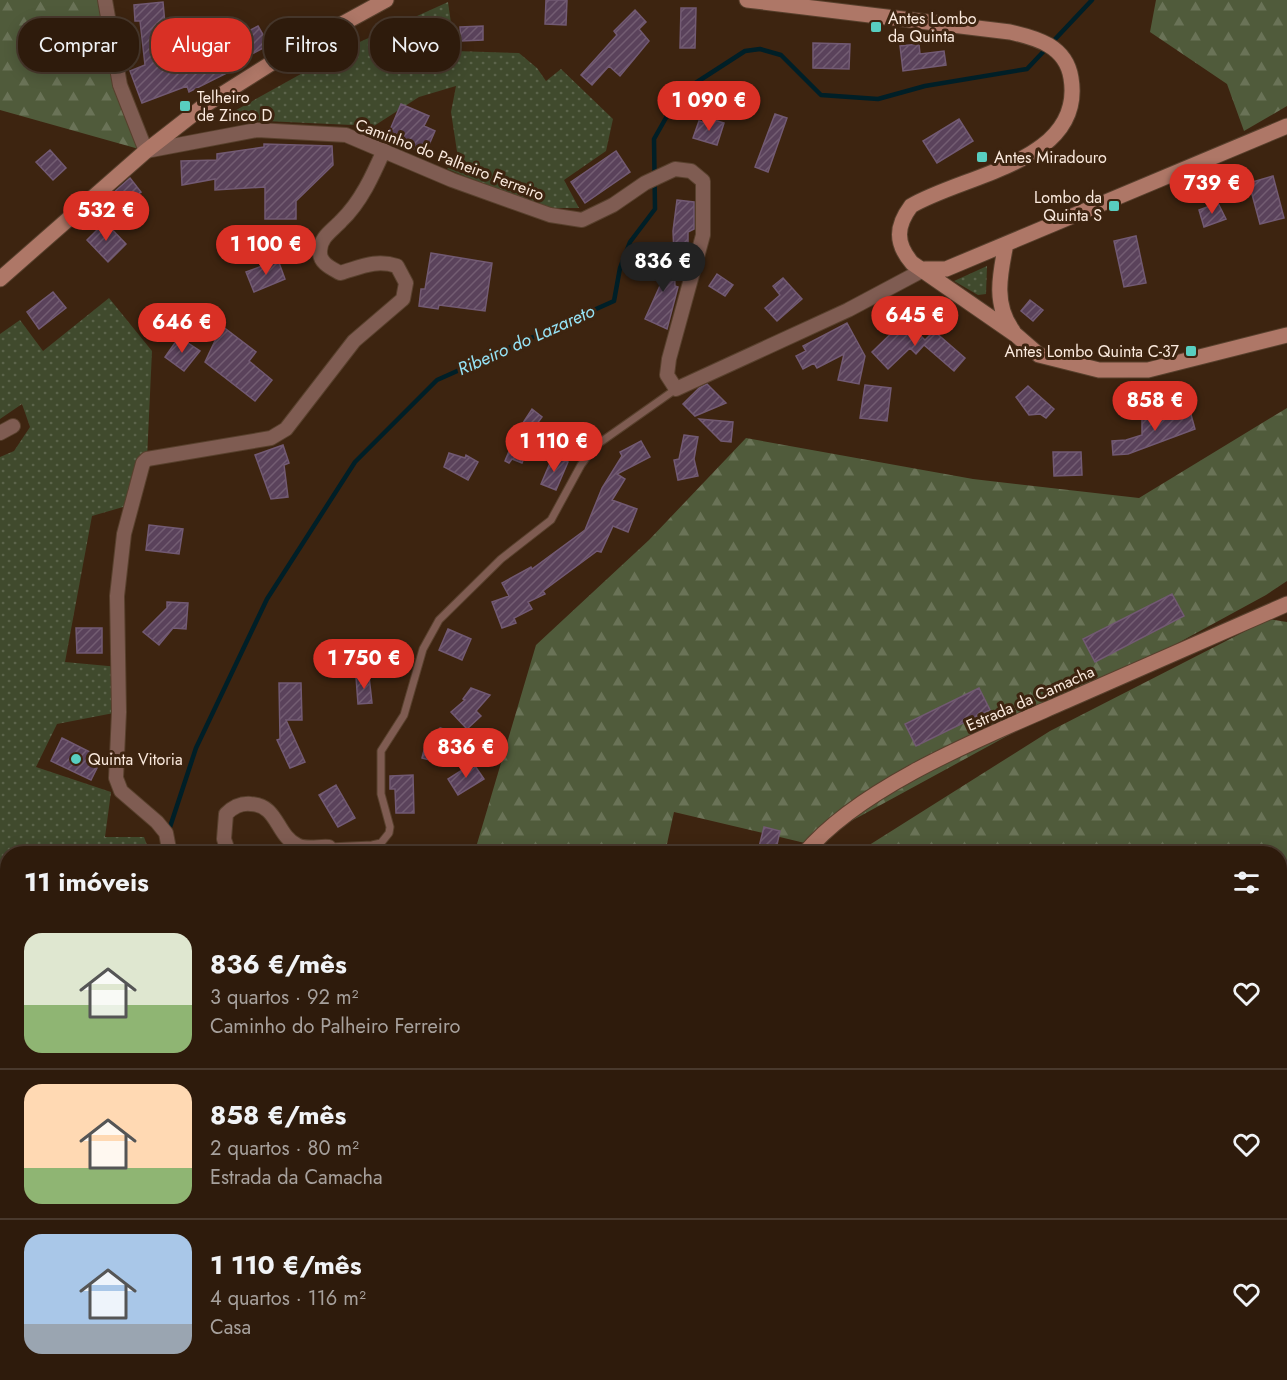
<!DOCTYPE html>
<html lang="pt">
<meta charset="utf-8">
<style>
:root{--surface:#2e1b0c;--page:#362415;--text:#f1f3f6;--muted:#a7a19d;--line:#49392d;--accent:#d93025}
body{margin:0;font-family:Jost,sans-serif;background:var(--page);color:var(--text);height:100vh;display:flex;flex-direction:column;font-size:22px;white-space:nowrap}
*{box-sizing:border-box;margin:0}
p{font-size:20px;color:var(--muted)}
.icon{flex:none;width:33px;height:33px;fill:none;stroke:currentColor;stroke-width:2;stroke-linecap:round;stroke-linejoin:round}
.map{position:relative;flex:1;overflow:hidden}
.side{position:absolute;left:0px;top:846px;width:1287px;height:534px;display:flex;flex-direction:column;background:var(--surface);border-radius:24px 24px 0 0;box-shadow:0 3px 15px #0003,0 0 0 2px var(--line)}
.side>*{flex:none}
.banner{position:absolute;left:18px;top:18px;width:600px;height:54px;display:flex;gap:12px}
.price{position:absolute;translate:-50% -51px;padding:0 14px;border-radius:21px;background:var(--accent);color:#fff;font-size:20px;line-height:39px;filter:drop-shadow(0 2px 3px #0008)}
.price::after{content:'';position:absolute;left:50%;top:36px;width:18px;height:14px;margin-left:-9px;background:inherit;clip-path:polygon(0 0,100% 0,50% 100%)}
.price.on{background:#222;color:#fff}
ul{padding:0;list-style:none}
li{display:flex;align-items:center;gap:18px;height:150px;padding:0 24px}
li+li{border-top:2px solid var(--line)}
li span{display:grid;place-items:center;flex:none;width:168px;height:120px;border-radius:18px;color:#555}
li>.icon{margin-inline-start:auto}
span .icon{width:72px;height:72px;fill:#fffc;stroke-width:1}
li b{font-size:26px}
h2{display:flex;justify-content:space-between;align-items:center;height:72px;padding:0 24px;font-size:26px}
.tag{padding:0 21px;border-radius:24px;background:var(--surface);box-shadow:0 3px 15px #0003,0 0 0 2px var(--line);font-size:21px;line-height:54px}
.tag.on{background:var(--accent);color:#fff}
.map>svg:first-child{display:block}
.grass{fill:url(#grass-dots)}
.forest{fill:url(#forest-firs)}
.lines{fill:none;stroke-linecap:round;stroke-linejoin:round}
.stream{stroke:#001f27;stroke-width:4.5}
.building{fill:url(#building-hatch);stroke:#725a73;stroke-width:1.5}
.lane-casing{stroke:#58402d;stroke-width:9}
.street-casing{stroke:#58402d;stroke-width:16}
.secondary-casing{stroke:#58402d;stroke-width:17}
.lane{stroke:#7f5c52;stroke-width:7}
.street{stroke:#7f5c52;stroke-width:14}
.secondary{stroke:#ae7767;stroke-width:15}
.poi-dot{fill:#58cec0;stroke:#3d2410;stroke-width:2}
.labels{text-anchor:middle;stroke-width:6;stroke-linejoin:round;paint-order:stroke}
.poi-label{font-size:16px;fill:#fbeade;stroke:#3d2410;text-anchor:start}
.street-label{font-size:16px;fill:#fbeade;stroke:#3d2410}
.water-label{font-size:18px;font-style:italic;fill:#96e3f6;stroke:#3d2410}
</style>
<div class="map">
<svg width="1287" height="1380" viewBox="0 0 1287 1380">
<defs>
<pattern id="grass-dots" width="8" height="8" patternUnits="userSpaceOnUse" patternTransform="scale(1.5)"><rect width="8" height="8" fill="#404a2d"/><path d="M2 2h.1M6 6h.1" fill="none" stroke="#5c644b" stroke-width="1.8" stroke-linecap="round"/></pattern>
<pattern id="forest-firs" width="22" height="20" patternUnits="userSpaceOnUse" patternTransform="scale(1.5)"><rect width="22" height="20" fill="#505b3b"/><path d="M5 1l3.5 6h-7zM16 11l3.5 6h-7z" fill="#6a7357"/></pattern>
<pattern id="building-hatch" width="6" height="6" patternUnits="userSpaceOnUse" patternTransform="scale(1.5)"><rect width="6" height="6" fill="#5a425b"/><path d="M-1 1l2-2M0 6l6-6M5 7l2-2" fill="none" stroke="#735d72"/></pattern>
</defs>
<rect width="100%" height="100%" fill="#3d2410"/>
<path class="grass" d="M448,2L455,51L519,53L537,68L546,81L561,69L613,119L606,151L564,180L579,208H545L447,169L458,158L451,112L456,86L419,97L374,126L220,119L353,45Z
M987,266L986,294L978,295L954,281Z
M109,298L152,351L147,459L130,505L92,516L65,662L119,667V712L57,724L36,767L111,792L105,837H144L150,853L8,854L7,1321L0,1320V457L14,451L30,427L22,404L0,419V334L20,320L43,351Z
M1287,1291V1380H1216L1206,1373L1280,1372V1297Z
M0,1350L7,1353L8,1372L49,1373L61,1380H0Z
M277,1373L460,1372V1373L459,1380H276Z"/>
<path class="forest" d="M0,0H105L120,85L146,151L0,110Z
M1156,0H1287V106L1244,131L1227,84L1150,32Z
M1287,408V581L1266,595L809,844L674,812L665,853L474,854L536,645L649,540L746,438L973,479L1139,498Z
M1269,619L1287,622V1139L1280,1101V854H855L1050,731Z"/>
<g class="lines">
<path class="stream" d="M169,830L196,748L267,599L355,462L437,380L614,301L620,268L630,242L655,209L654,139L680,93L745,51L760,49L781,55L821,95L878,99L925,86L1027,69L1092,0
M161,854L164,844
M18,1380L34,1372"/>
</g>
<path class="building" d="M546,0H567L566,25L545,24Z
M163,2L165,24L172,23L176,59L216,42L229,72L189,92L187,86L142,103L130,71L145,65L140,21H135L134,5Z
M681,8H696L695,48H680Z
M635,10L646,22L639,29L649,41L620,76L609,66L592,85L581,75L617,35L614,31Z
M258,26L269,45L250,55L239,36Z
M483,26V40L461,41L460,27Z
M813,43L850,44L849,69L813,68Z
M919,44L920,54L944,51L946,65L903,71L900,46Z
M401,104L429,116L424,126L435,131L425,154L387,137Z
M775,114L787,118L768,172L755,167Z
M711,119L724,123L717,145L693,138L699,121L709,124Z
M959,119L973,141L937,163L923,141Z
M264,144L332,146L333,165L296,201V219H265V187L215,190V179L182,185L181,161L217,160V154L264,147Z
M50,150L66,168L53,180L36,162Z
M616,151L630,172L585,203L571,182Z
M1273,176L1284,218L1260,224L1249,183Z
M130,178L141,192L113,213L104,201Z
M677,200L694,202V229L688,232V255H674L673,231Z
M1218,203L1226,219L1204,227L1199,210Z
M105,222L126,244L108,262L87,240Z
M1136,236L1146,283L1124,287L1114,241Z
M431,253L492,263L485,311L439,305L438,309L419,306L421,289H425Z
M674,256L675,286L678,287L667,329L645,319L663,279H650V261H672Z
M278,260L285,279L254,292L246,272Z
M717,274L733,285L725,296L709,286Z
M783,278L802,299L777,321L765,308L780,295L773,286Z
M53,292L66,308L39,329L27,312Z
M1030,300L1043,310L1033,321L1021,311Z
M905,320L925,340L934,331L965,358L954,371L924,345L916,354L910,348L888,369L872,352Z
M847,323L865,356L859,384L838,380L844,354L817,368L814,363L803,369L796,356L806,351L803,346Z
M222,326L256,352L249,361L272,380L255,401L205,362Z
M179,337L200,351L184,371L165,357Z
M707,384L726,403L695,416L683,404L699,388Z
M865,385L891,388L887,421L860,418Z
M1028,386L1054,409L1046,418L1040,414L1029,415L1016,397Z
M532,409L542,417L528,436L532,438L522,463L512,459L509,463L505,461L517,432Z
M1142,411L1156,412V422L1190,411L1195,429L1128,454L1113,455L1112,441L1126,440L1142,435Z
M699,419L733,422L731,442L721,441Z
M684,435L698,437L694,459L698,476L678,480L674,460L679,459Z
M641,441L650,457L617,474L625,479L612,500L637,509L628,532L613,526L601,552L597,551L543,591L545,594L528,602L532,609L514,618L516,623L502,628L492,602L509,596L502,583L531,567L532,569L585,530L602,488L622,456L620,452Z
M283,445L289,463L284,465L288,497L271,499L255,455Z
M1053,452H1081L1082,475L1054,476Z
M449,453L465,458L466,455L478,462L468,480L444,467Z
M553,456L568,462L556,490L541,484Z
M149,525L183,529L179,554L146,550Z
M1172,594L1184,616L1095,662L1083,639Z
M167,602L188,603L186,629L173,628L159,645L143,632L167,608Z
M76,628H102V653H77Z
M448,629L471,639L462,660L439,650Z
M359,661L361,675L347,677L346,663Z
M369,676L372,703L358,704L356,677Z
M279,683H301L302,720H286L305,762L290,768L277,740L280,739Z
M471,688L490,695L476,711L481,716L467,729L451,712L465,700L463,699Z
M979,688L990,710L916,746L905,724Z
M440,728L458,733L448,765L422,758L427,739L430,741Z
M62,738L102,758L91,780L51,761Z
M473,763L484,779L458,795L448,779Z
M413,775L414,813H396L395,789H390V776Z
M336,785L355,818L338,827L319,795Z
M764,827L780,831L775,854L758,851Z"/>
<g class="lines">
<defs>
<path id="lane" d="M329,847L372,845L381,843L389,833L390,827L381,794V751L404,715L423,649L439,620L501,559L551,520L581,465L595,446L676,389"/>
<path id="street" d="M105,0L120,85L146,151L257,130L346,135L452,180L550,215L582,220L613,205L645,183L675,169L691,171L703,181V235L669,359L667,375L676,389L848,310L925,269
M0,433L13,426
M170,854L166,833L157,822L121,791L116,778L119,712L117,596L124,534L143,463L147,459L271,438L286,429L354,341L403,299L406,283L397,266C376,259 361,267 340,273C331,268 319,263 320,251C320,237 333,230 341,221C361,202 373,175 384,150
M229,854L224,839L226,814C233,807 240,803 251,804C278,805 276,835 297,845C306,850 319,846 329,847
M1280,1273L1287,1266
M672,1372L673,1380
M981,1372V1380
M578,1380L580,1372
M746,1380V1372
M865,1380L866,1372
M1122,1380L1124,1372
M1183,1380L1184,1372"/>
<path id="secondary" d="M747,0L1010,32C1037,38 1066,46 1071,78C1085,162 965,174 911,206C896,226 895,243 912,263L1016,335L1039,355L1099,370H1148L1287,335
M1006,244C1000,274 993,304 1013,331
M925,269H946L1287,126
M0,279L146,151L205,105L278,59L386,0
M804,854C860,786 986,736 1066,701C1140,669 1213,636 1287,604
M0,1334L8,1336
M80,1372L88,1380
M494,1380L496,1372"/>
</defs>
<use href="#lane" class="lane-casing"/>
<use href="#street" class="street-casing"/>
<use href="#secondary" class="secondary-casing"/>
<use href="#lane" class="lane"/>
<use href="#street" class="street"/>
<use href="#secondary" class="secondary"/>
</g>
<g class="poi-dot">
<rect x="870" y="21" width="12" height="12" rx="3"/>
<rect x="179" y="100" width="12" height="12" rx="3"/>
<rect x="976" y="151" width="12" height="12" rx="3"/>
<rect x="1108" y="200" width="12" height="12" rx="3"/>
<rect x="1185" y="345" width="12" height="12" rx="3"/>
<circle cx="76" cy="759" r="6"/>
</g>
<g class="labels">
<g class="poi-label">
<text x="888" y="24">Antes Lombo<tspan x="888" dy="18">da Quinta</tspan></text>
<text x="197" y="103">Telheiro<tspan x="197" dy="18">de Zinco D</tspan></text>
<text x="994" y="163">Antes Miradouro</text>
<text x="1102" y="203" text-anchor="end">Lombo da<tspan x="1102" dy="18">Quinta S</tspan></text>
<text x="1179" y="357" text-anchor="end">Antes Lombo Quinta C-37</text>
<text x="88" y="765">Quinta Vitoria</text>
</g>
<g class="street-label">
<text transform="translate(450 159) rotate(21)" y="6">Caminho do Palheiro Ferreiro</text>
<text transform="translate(1030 698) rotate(-24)" y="6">Estrada da Camacha</text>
</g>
<g class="water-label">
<text transform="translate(526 340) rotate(-24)" y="6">Ribeiro do Lazareto</text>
</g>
</g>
</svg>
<b class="price" style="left:709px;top:132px">1 090 €</b>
<b class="price" style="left:1212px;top:215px">739 €</b>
<b class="price" style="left:106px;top:242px">532 €</b>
<b class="price" style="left:266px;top:276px">1 100 €</b>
<b class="price on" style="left:663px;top:293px">836 €</b>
<b class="price" style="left:915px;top:347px">645 €</b>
<b class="price" style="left:182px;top:354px">646 €</b>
<b class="price" style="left:1155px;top:432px">858 €</b>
<b class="price" style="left:554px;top:473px">1 110 €</b>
<b class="price" style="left:364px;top:690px">1 750 €</b>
<b class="price" style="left:466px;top:779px">836 €</b>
<div class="banner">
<a class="tag">Comprar</a>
<a class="tag on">Alugar</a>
<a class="tag">Filtros</a>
<a class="tag">Novo</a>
</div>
<section class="side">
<h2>11 imóveis<svg class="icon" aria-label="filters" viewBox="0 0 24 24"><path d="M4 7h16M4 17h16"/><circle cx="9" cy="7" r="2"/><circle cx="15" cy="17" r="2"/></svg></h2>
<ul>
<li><span style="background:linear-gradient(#dfe7d0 60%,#8fb573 0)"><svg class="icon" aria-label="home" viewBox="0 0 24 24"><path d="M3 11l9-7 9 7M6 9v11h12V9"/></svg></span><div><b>836 €/mês</b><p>3 quartos · 92 m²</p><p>Caminho do Palheiro Ferreiro</p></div><svg class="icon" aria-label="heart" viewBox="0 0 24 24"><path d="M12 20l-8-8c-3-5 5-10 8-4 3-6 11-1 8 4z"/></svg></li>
<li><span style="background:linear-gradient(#ffd9b3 70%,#8fb573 0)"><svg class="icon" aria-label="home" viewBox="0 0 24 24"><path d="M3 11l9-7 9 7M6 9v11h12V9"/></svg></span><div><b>858 €/mês</b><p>2 quartos · 80 m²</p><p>Estrada da Camacha</p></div><svg class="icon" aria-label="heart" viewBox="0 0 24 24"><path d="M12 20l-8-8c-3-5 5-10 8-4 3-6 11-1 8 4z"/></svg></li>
<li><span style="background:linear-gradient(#a9c7e8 75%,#9aa5b1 0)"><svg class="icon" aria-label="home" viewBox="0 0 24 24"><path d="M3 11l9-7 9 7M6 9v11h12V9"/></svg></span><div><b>1 110 €/mês</b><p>4 quartos · 116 m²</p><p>Casa</p></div><svg class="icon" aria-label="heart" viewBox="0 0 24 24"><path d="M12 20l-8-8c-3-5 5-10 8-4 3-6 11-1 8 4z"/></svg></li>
</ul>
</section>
</div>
